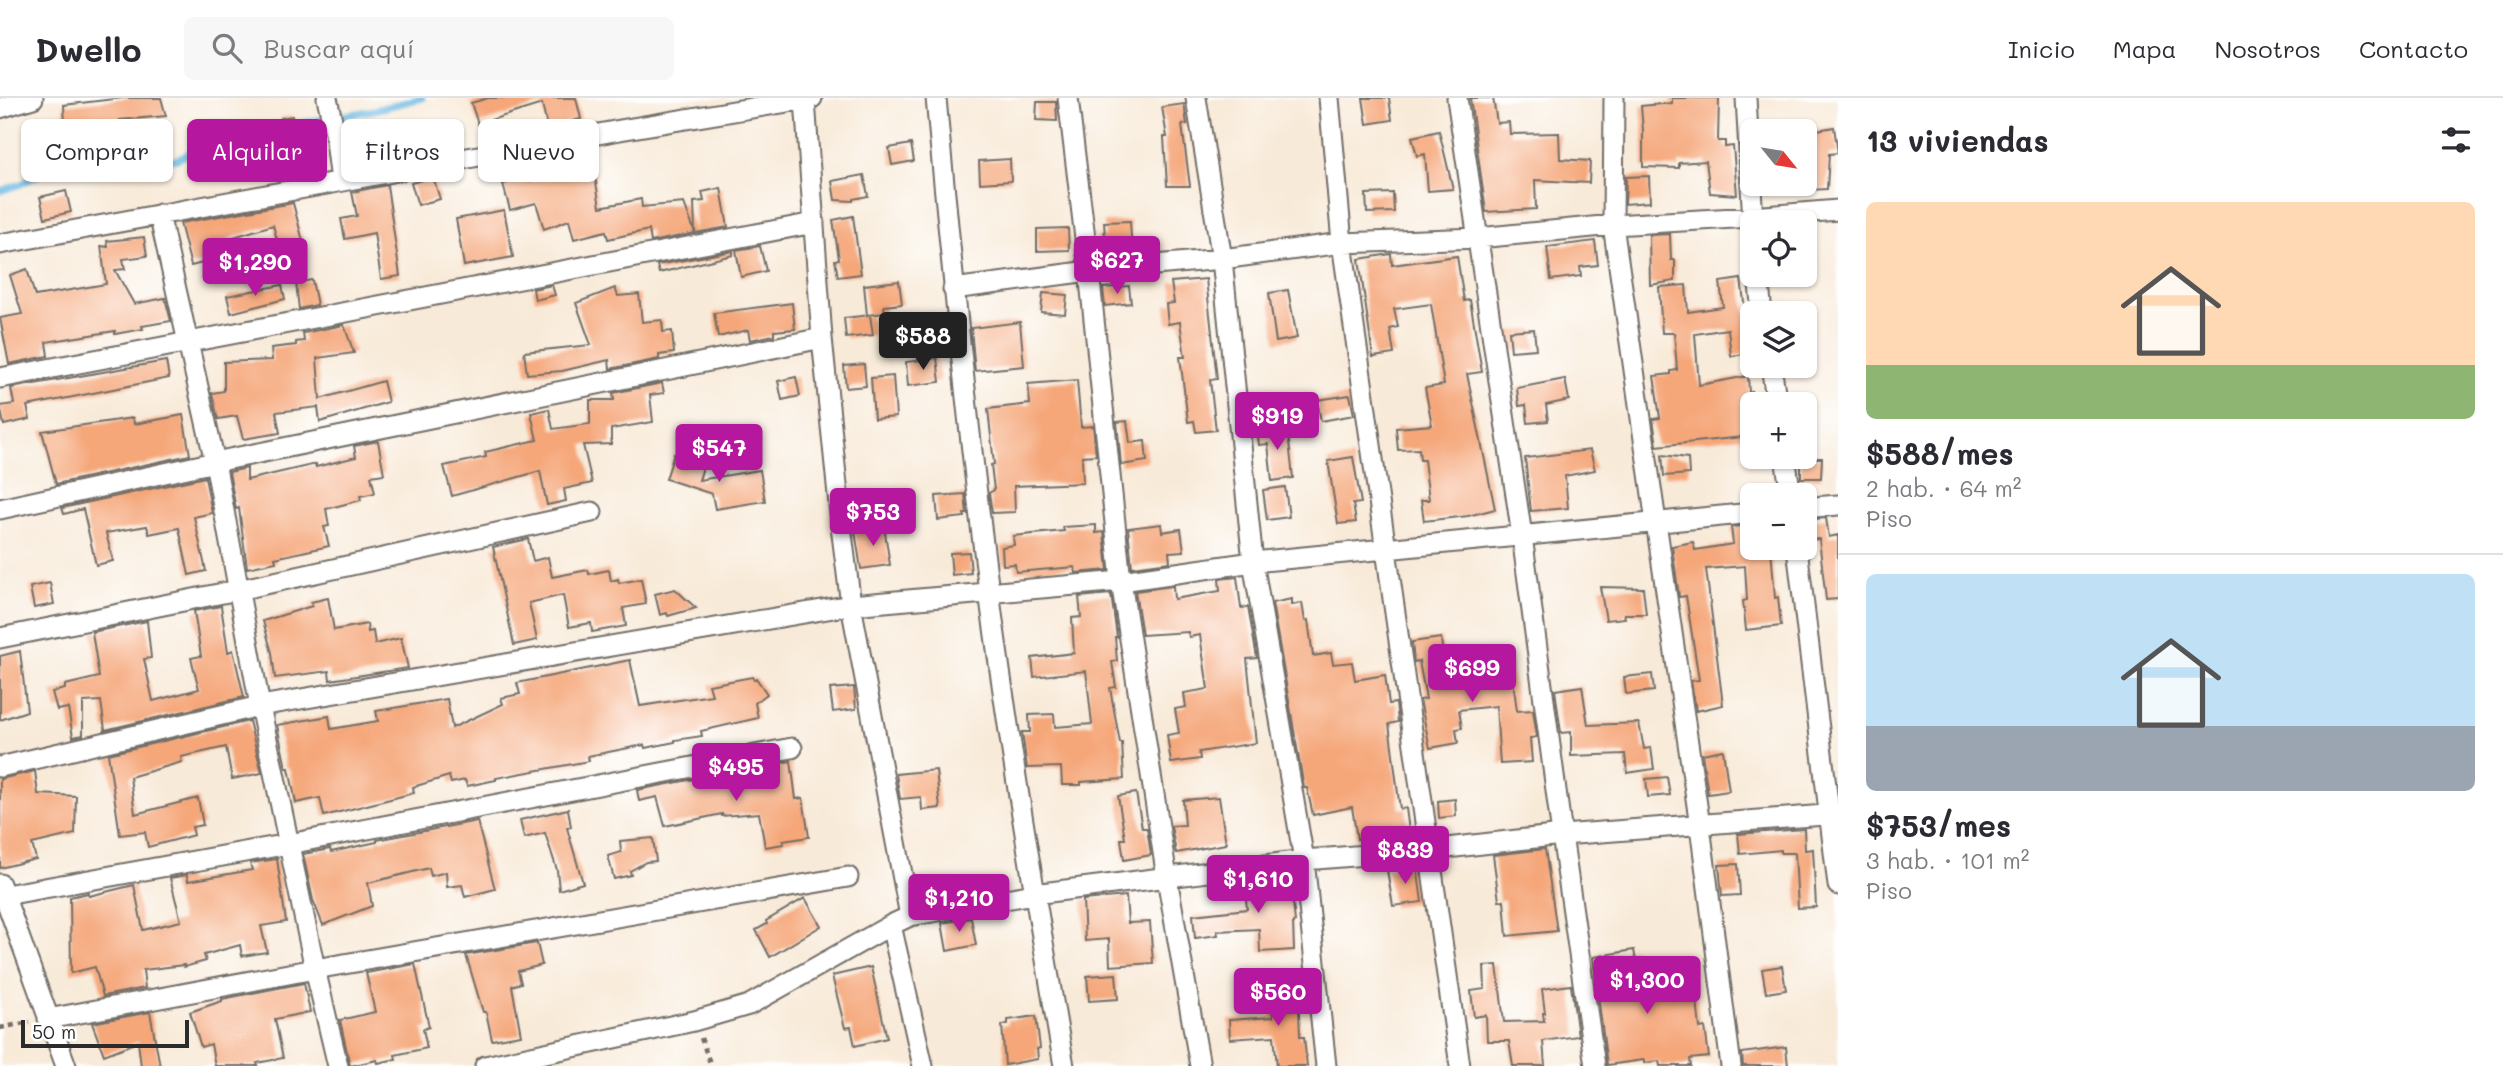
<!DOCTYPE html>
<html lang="es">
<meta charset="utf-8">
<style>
:root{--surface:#fff;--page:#f7f7f7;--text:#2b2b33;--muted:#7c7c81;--line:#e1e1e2;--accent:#b5179e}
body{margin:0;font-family:Mali,sans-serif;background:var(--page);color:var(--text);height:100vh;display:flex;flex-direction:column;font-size:26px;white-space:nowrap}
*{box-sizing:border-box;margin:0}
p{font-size:23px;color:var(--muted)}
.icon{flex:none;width:38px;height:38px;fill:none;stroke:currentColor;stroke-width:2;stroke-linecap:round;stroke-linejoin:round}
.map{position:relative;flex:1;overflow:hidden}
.side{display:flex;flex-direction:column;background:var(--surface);width:665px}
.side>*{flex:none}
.banner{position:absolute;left:21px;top:21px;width:665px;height:63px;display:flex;gap:14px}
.needle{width:46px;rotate:120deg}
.tools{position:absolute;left:1740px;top:21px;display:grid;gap:14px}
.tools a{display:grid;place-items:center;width:77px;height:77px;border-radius:10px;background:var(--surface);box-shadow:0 2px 5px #0004;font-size:35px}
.scale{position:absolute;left:21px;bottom:18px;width:168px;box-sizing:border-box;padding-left:7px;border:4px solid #2b2b2b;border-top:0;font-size:19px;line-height:24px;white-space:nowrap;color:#2b2b2b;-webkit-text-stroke:5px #fff;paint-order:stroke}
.price{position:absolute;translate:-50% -60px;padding:0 16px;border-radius:7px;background:var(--accent);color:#fff;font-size:23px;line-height:46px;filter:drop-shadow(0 2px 4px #0008)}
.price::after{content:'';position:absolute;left:50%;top:42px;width:21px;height:16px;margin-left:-10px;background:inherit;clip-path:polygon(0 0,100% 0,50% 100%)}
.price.selected{background:#222;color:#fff}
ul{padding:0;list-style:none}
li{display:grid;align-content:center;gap:14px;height:371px;padding:0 28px}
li+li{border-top:2px solid var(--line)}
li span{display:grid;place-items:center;height:217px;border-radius:10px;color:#555}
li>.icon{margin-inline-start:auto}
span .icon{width:126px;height:126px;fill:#fffc;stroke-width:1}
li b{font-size:30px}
h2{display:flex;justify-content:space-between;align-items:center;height:84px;padding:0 28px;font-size:30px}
.pill{padding:0 24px;border-radius:10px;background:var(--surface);box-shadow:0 2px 5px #0004;font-size:24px;line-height:63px}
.pill.selected{background:var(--accent);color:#fff}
header{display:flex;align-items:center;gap:42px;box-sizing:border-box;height:98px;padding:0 35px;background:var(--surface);border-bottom:2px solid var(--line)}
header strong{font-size:33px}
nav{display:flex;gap:38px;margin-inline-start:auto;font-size:24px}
.search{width:490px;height:63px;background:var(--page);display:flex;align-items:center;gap:18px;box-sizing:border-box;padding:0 24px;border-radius:10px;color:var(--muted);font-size:26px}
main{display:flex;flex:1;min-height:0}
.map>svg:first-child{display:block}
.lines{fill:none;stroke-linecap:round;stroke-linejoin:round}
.stream{stroke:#63b6df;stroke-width:7}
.building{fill:#f5a77a}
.minor-casing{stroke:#736e68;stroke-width:23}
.path{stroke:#736e68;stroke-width:4.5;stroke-dasharray:5 5;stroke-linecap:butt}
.minor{stroke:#fff;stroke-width:19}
</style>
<header>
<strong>Dwello</strong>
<div class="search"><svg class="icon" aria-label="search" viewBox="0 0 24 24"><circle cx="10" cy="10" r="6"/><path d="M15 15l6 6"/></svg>Buscar aquí</div>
<nav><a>Inicio</a><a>Mapa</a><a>Nosotros</a><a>Contacto</a></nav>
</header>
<main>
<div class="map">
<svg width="1838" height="968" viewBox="0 0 1838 968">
<rect width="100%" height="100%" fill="#fff"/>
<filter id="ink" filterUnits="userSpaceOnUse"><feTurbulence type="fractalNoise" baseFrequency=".0143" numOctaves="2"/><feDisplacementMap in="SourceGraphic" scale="14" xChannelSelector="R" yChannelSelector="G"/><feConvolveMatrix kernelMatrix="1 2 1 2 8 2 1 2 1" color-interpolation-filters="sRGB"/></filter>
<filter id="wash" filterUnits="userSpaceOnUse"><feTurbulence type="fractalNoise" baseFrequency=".00686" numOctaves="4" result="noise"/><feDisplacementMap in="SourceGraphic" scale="28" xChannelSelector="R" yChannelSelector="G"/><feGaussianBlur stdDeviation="1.57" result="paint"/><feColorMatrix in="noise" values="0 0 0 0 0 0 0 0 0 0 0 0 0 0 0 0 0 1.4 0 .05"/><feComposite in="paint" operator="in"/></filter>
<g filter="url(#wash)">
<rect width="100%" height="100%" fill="#f8ead8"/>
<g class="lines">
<path class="stream" d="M0,93L21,86L54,69L147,67L177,61L239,31L302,25L374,12L422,0"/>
</g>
<g id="blocks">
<path class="building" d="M123,0H161L166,18L120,22L121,36L99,38V33L91,34L90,24L65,27L64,7Z
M488,0H576L581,21L547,29L542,6L478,26L471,5Z
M1363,0H1389L1392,22L1367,26Z
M1470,0H1493L1497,25L1509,24L1510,36L1559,35L1560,61L1590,63L1589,85L1535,82L1536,111L1486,114Z
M1672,0H1719L1718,43H1725V49L1733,48L1737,97L1710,95L1706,63L1679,65V70L1643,69V32L1641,8L1672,5Z
M1037,4H1056L1057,23L1036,22Z
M1184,6L1187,26L1182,27L1190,88H1167L1164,39H1167L1162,9Z
M292,18L307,70L289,75L284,55H286L281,20Z
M1834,29L1838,55L1829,56L1827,91L1808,92L1810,54L1806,34Z
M1439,33L1453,91L1428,93L1425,56L1417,58L1412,39Z
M911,46L914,63L892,67L889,50Z
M1010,61L1011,83L980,85L979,63Z
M593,66L600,109L641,101L642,109L684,105L695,135L651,144L649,132L608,141L606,133L574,141L569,122L544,131L536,105L510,112L503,86L529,79L530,83L574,69Z
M864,77L868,98L853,101V103L835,102L832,83Z
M1649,78L1650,104L1625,106L1626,79Z
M433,79L440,101L418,107L411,85Z
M387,87L400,178L381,181L374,135L345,141L341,121L357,118L352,94Z
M721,90L728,129L695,135L694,104L704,103L702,94Z
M66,93L71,114L45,120L40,99Z
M1393,95L1394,114L1367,115L1366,96Z
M293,105L305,151L281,156L273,127L227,141L229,147L211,153L214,162L191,168L180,125Z
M504,112L513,159L464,168L456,121Z
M853,118L861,176L838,179L835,162L839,161L833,122Z
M1130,123L1132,154L1099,156L1098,139L1105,138L1104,124Z
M1068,130L1069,152L1037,153V131Z
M1670,136L1671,162H1675V183L1650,187L1649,137Z
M144,139L147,158L123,161L125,171L115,172L134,206L165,200L171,223L142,228L143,231L115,236V233L46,244L48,258L9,266L0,220L22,216L10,177L27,171L35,198L106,186L101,148L108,149L107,143Z
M1595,143L1598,167L1580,169L1581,178L1551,182L1547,149Z
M760,148L766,173L741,179L736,152Z
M733,153V157L659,175L657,167Z
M1391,156L1392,167L1457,158L1464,203L1470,202L1482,274L1467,276L1495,411L1468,418L1424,423L1421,402H1429L1424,362H1420L1419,351L1398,352L1396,330L1432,327L1425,290L1444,287L1431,206L1394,211L1398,229L1390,231L1394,256L1373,259L1359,161Z
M1206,181L1217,281L1210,282L1216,332L1196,334L1194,323L1188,324L1180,259H1185L1180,224L1168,226L1166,206L1174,205L1171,184Z
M1741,181L1748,234L1752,233V255L1731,258L1728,231L1695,236L1699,287L1748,278L1749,295L1752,294V338L1657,348L1653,321L1660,320L1654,278L1671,276V273L1677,272L1674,235H1662L1659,189L1686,187L1688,214L1723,209L1720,184Z
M312,182L317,207L299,211L296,185Z
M899,183L902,206L884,208L885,215L867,217L864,187Z
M282,187L285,201L231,215L227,198Z
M552,187L555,197L535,202L533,191Z
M1129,188L1131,205L1105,208L1103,190Z
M615,190L618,198L639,196L642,224L662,222L663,234L672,233L674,255L659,257V261L610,271L609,262L562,273L527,276L524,254L591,247L576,205Z
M1288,192L1297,240L1276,244L1269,195Z
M1043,195L1067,197L1065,216L1041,214Z
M792,205L795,231L774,233V237L750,242L748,232L718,239L714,215Z
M870,217L873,237L846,240L844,220Z
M1020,224L1024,268L975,273L971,230Z
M344,227L354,255L317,260L320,301L383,283L388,304L320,324L318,309L276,314L280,335L243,341L237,318L218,321L212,295L224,293V264L272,262L271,250L296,247V244L304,243L303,235Z
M1534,231L1536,251L1511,253L1509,233Z
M937,260L940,284L908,288L906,264Z
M166,263L169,280L27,308L30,321L4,327L0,308L14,306L11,290Z
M864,266L866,288L846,290L844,268Z
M893,278L896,319L874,321L871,280Z
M796,279L800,298L782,302L778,283Z
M1565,281L1569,302L1546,307L1548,323L1528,325L1526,307L1519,308L1517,290Z
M1077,282L1081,329L1093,328L1096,357L1082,358L1083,385L1014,388L1015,414L992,415L989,395L994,392L991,367L994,366L988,311L1030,306L1028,286Z
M662,285L664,295L650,297L653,324L611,331V346L583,347L592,385L564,391L566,403L547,407L540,373L452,398L444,368L486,359L485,354L537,342L531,315L549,311L553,331L590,326V302H614L613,295Z
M1350,297L1354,317L1321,323L1317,302Z
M183,317L190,357L56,386L42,333L133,320L134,326Z
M1127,323L1130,345L1145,343L1147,363L1121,367L1117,324Z
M1280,327L1281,336L1288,335L1293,380L1272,383L1268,346L1259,347L1257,330Z
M378,343L384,376L371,378L375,395L360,398L361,402L326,411L329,428L324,429L329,448L275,460L276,464L247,470L239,410L236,411L229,374L247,370V382L316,366V369L356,359L354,348Z
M1590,352L1595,372L1565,378L1568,410L1531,413L1525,360Z
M674,356L704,366L699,382L760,372L765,403L715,411L712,396L666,381Z
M1662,357L1688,360L1689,376L1664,378Z
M1353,359L1361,405L1353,406L1356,424L1338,426L1328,363Z
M1801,360H1822L1821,380H1801Z
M205,379L212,415L194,419L206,473L189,477L179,430L149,436L147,428L106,435L113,463L96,467L83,411L64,416L62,410Z
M1285,389L1289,419L1267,422L1263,392Z
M965,396L967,416H964L965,419L938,422L936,398Z
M1826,420L1829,439L1838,437V501L1826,502L1819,441L1806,442L1804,441V422Z
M1161,426L1162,434L1181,431L1184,453L1169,454L1170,464L1132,469L1128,430Z
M1096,427V435L1104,434L1108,472L1076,475L1075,469L1016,474L1015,466L1003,467L1002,449L1014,447L1013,438L1064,433L1063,429Z
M1752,427V450H1771L1775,500L1778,499L1781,528L1746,532L1743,503L1747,502L1745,468L1706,471L1723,607L1696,613L1691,583L1699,582L1686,498L1679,499L1672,448L1693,444L1695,452L1733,446L1731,429Z
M884,428L890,467L861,471L855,433Z
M528,441L533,463L548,459L552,479L588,472L589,476L609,472L611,483L618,481L619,485L641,481L646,506L623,510L626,528L592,534L591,525L569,529L563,497L529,505L537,542L514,547L493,449Z
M969,454L971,475L952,477L950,455Z
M1237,479L1241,510L1248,509L1257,560L1247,561L1256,645L1199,654L1200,661L1171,665L1167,637L1179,635L1175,611L1186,609L1184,595L1208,591L1200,537L1189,539L1188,534L1142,537L1135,493L1173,488L1174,501L1220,493L1219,481Z
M50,485L54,506L34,510L30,489Z
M1600,489L1643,490L1646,516H1624L1625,520L1606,522Z
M675,491L696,510L668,518L667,515L660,517L655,496Z
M1111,496L1117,539H1115L1117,563L1112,564L1116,589L1110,590L1120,645H1122L1124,681L1081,684V687H1062L1061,669L1027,670L1022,634H1030L1029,617L1054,616L1055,629L1092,626L1086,573L1034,579L1032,560L1074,555L1072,520L1081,519L1079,499Z
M328,500L334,532L367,526L368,534L373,533L375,546L401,540L408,570L330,582L329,573L275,580L272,555L263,523L312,508L311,504Z
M1292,501V507L1302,505L1305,523L1308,522L1313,558L1331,555L1333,566L1352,564L1355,582L1385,577L1389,606L1396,605L1398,624L1389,626L1400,711L1406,710L1409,733L1357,741L1352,709L1313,717L1307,690H1304L1272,505Z
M221,508L228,554L233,552L244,599L105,632L101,603L83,604V637L73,639L68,610L57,612L52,594L65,591V587L99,579L92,534L147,523L151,560L144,561L153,603L199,591L191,560L201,558L194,513Z
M1441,540L1446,585L1486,575V570L1511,566L1517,613L1533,612L1537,639L1530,640L1532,664L1500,666L1496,608L1459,612L1462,630L1456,631L1458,645L1430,650L1420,602L1426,601L1419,563L1414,564L1412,544Z
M20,553L27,613L0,622V558Z
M630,562L640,608L712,597L709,587L752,579L754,582L756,580L767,596L755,605L758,620L701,633L702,638L675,642V644L645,650L644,647L588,658L589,663L496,680V682L467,688L465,682L451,685L449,678L413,689L414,695L324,718L320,700L296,705L289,670H286L277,627L329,618L331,631L378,623L376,613L447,601L452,630L503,606L501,600L520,596L517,585Z
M1652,576L1654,593L1626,596L1624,579Z
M1582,588L1588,627L1639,625L1644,651L1651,650L1654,671L1627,675L1625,656L1571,658V634L1561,635L1555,592Z
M854,589L856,611L833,614L830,591Z
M249,623L262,675L232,681L226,649L181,659L182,664L130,679L135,716L198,700L203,727L192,729L194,737L148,749L145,734L120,737L108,656Z
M1723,652L1729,693L1708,696L1702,656Z
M791,663L796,701L803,700L809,739L783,743L784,746L765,749L759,715L722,718V716L665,728L657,699L639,703L637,692L736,673L739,688L777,682L774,666Z
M936,672L940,710L922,712L921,699L900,701L896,676Z
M35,673L38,696L76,698L75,736L32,746L36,761L0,770V681Z
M1667,679L1670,697L1648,699L1646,681Z
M1136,695L1142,730H1147L1151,757L1124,762L1121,741H1125L1118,698Z
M1219,699L1226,746L1176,755L1171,728L1185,727L1183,702Z
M1455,701L1456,718L1439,720L1438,703Z
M568,711L571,729L567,730L583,785L559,792L557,772L545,735L524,740L520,722Z
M477,723L495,791L465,799L462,787L447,789L446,774L431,778L429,770L368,785L372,808L323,827L313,802L303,756L330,751L331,754L377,744V742Z
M1804,731L1805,752L1813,751L1816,809L1798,810L1795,755H1781V752L1740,756L1738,736Z
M653,740L656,763L646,764L630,773L631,777L614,781L608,758L621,754L620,743Z
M1545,751L1557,833L1507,838L1504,802L1499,803L1493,757Z
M277,761L286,824L261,828L267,854L242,858L240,847L204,857L206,863L184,869V867L143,872L145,890L103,898L95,869L71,875L70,799L88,795L89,798L134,787L143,832L181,823L170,780L187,777L188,783L252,772L250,765Z
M1738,766L1740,797L1722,798L1719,767Z
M1417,768L1422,804L1393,808L1387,772Z
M1270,779H1291V805H1293L1295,824H1293L1294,852L1260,854L1259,831L1217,833L1218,837L1195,840L1193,817L1247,811L1244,782Z
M1126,798L1128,825L1150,824L1153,865L1110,868L1109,841L1085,843L1083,802Z
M805,800L821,828L770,859L756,832L767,826L766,823Z
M971,820L976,847L947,853L942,825Z
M537,845L542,867L518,873L521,885L512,888L521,937L492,942L486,914H483L466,857Z
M1634,852L1641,891L1695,884L1700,930L1705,929L1709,959L1690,961L1691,968H1660L1659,963L1644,965V962L1607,967L1593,859Z
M415,866L429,929L423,931L427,950L395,957L396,961L378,965L377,962L350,968L340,922L375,914L366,875Z
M1497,867L1504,924L1544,923L1543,915H1545L1542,891L1571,887L1578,938L1543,943L1545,968H1513L1509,943H1487L1486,917L1474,919L1471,893L1485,891L1484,868Z
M1782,868L1786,892L1766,895L1762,871Z
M871,869L887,940L855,948L851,929L845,930L832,878Z
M1116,876L1118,901L1089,903L1087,878Z
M304,885L310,914L275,921L283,960L257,965L258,968H215L211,946L201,949L190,914L222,903V901Z
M1298,889L1300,939H1304L1307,968H1277L1274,938L1230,941L1229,922L1273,919L1272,890Z
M150,914L160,968H141L138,944L104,957L92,925Z
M1036,918L1040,950L1037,951L1038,961L1005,967L1002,927L1008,926V922Z
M1786,949L1788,968H1743L1742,955Z"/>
</g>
</g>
<g filter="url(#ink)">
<use href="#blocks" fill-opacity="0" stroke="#736e68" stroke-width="2"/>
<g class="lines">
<defs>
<path id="minor" d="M327,0L335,35L341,83
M936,0C951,165 968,329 989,493C1010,652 1037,810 1064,968
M1068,0L1089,173L1121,483L1167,780L1200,968
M1196,0L1222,161L1253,464L1304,762L1326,968
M1329,0L1342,145L1460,968
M1457,0L1522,438L1562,737L1595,968
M1614,0L1613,127L1700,728L1731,968
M1746,0L1753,124
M805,2L822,240L842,436L851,507L910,818
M0,10L33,0
M159,116L215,364L260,608L315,871L338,968
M0,146L620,32L812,0
M1758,177L1762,215
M953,191L1089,173L1222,161L1342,145L1478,140L1613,127L1752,119L1838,112
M1771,268L1777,306
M0,280L814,125
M1785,359L1791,397
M1804,410L1838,407
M0,411L215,364L822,240
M1797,450L1838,787
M0,540L238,492L592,414
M0,669L260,608L851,507L1121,483L1253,464L1752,415
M0,786L66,968
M0,798L289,746L792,650
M891,827L923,968
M48,921L315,871L848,779
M485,968L694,923L749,907L891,827L910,818L1034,796L1304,762L1429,752L1562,737L1838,716"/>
</defs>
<use href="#minor" class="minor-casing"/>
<path class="path" d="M0,930L30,924
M701,940L711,968"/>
<use href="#minor" class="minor"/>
</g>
</g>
</svg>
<div class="tools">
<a><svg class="needle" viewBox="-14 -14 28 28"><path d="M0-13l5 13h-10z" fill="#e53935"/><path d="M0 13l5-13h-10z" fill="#7c7c81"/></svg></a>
<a><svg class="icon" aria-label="locate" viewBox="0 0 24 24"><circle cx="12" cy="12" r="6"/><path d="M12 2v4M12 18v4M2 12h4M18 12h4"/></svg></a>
<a><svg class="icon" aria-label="layers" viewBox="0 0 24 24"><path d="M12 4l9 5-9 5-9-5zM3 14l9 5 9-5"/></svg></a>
<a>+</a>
<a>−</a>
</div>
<div class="scale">50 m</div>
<b class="price" style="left:1117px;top:198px">$627</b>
<b class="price" style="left:255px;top:200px">$1,290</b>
<b class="price selected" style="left:923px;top:274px">$588</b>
<b class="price" style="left:1277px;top:354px">$919</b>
<b class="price" style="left:719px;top:386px">$547</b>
<b class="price" style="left:873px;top:450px">$753</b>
<b class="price" style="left:1472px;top:606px">$699</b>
<b class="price" style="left:736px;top:705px">$495</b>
<b class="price" style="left:1405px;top:788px">$839</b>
<b class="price" style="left:1258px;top:817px">$1,610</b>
<b class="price" style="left:959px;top:836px">$1,210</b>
<b class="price" style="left:1647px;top:918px">$1,300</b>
<b class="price" style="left:1278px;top:930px">$560</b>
<div class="banner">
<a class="pill">Comprar</a>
<a class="pill selected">Alquilar</a>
<a class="pill">Filtros</a>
<a class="pill">Nuevo</a>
</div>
</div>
<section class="side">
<h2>13 viviendas<svg class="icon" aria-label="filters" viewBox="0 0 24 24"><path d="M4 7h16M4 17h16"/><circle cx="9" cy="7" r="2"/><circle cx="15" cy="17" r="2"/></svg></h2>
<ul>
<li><span style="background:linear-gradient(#ffd9b3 75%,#8fb573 0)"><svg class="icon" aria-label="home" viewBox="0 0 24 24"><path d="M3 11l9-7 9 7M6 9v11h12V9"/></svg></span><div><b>$588/mes</b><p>2 hab. · 64 m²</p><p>Piso</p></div></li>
<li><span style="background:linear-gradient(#bfe0f5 70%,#9aa5b1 0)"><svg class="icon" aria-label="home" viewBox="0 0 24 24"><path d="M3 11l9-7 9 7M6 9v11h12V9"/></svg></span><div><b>$753/mes</b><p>3 hab. · 101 m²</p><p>Piso</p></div></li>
</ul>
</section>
</main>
